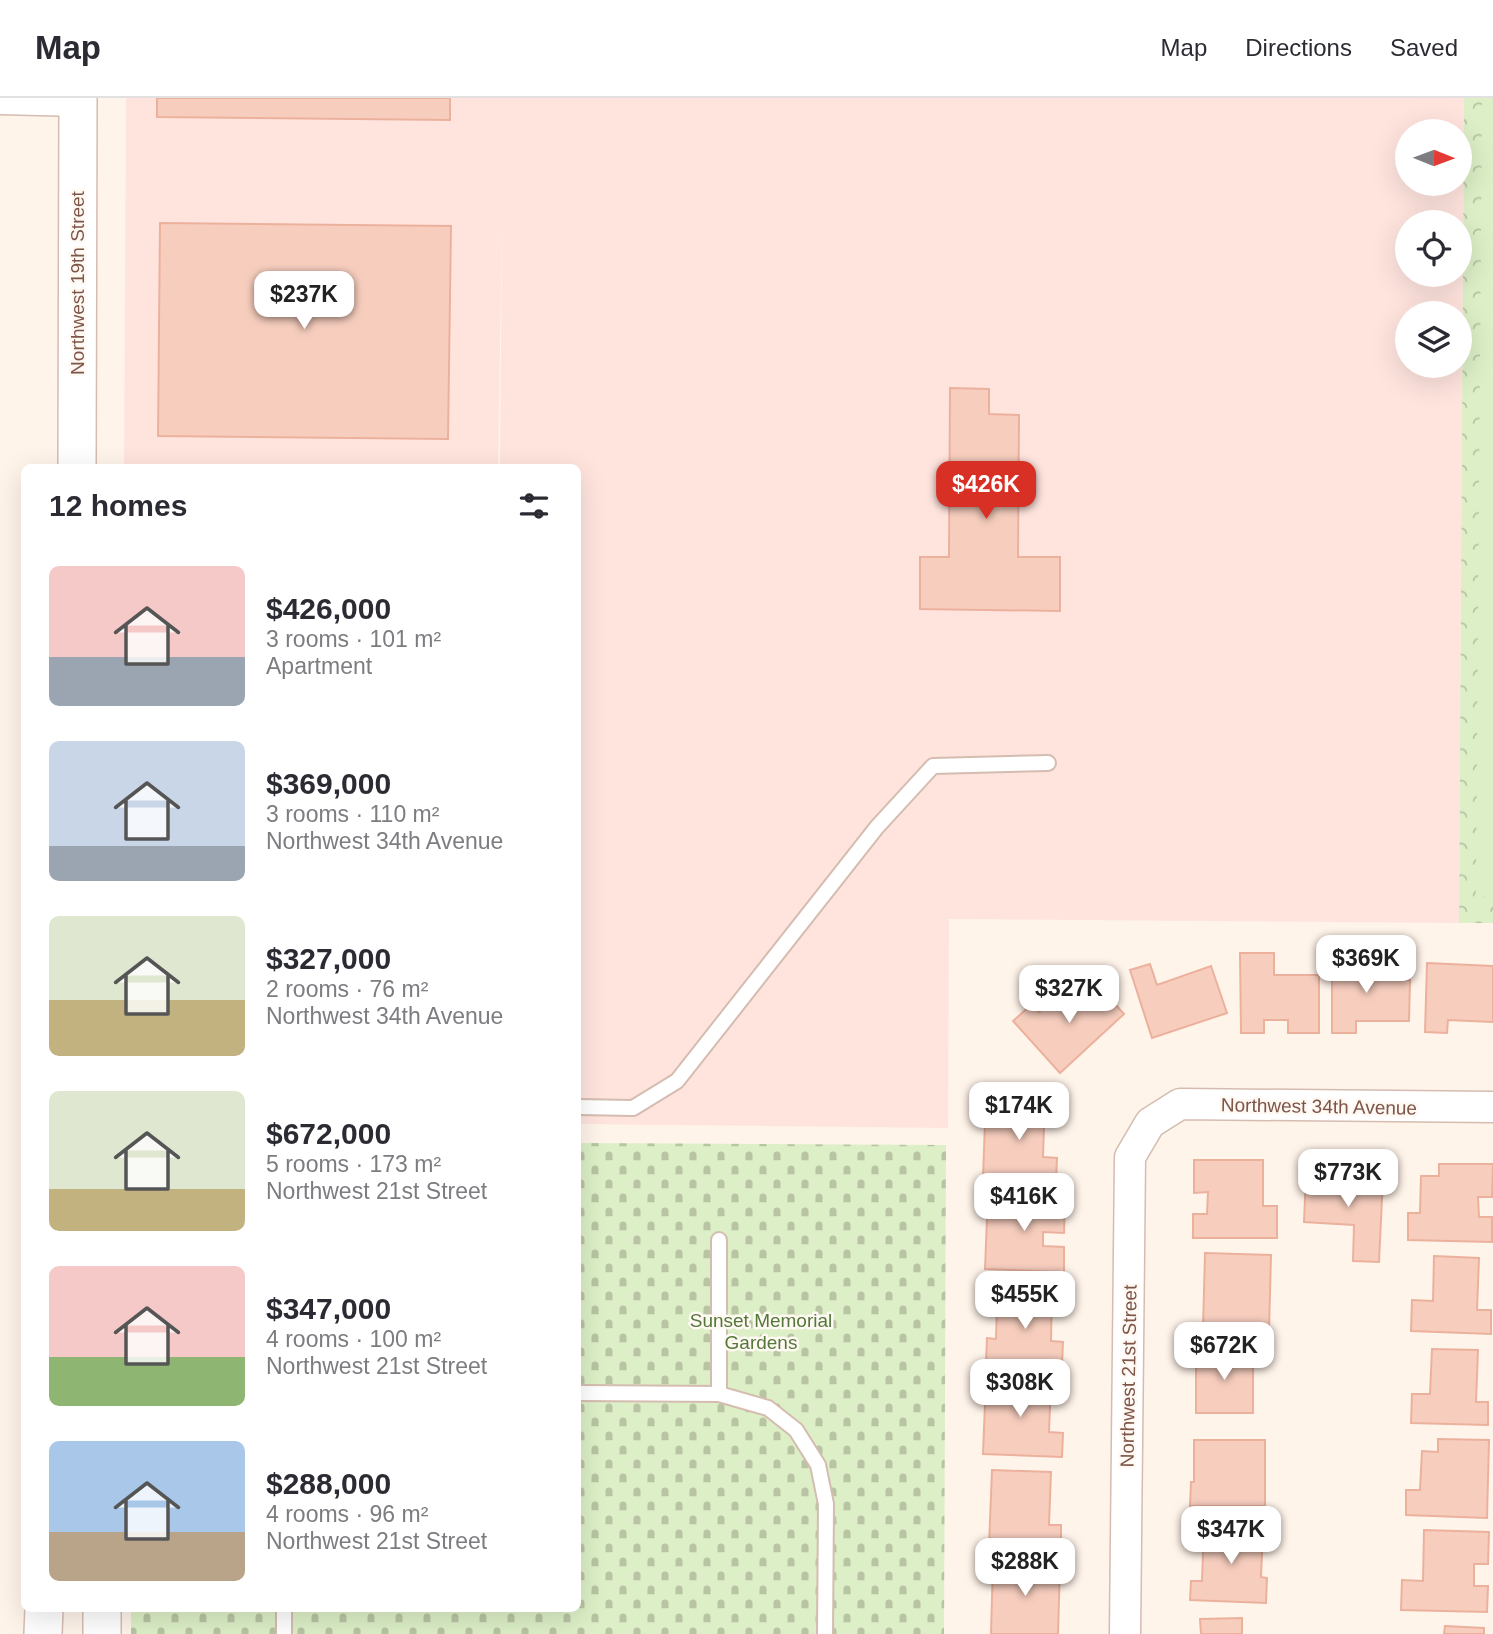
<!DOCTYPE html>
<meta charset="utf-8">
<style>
:root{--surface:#fff;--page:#f2f2f3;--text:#2b2b33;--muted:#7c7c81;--line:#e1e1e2;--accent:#d93025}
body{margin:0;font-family:Arial,sans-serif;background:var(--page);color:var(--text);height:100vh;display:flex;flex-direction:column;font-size:26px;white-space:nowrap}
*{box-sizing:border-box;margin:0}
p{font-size:23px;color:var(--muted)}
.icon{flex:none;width:38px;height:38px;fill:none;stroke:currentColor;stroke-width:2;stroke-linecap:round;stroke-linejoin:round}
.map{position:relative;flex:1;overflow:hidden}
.details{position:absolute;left:21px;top:366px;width:560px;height:1148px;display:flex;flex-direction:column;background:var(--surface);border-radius:10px;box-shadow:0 7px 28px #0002}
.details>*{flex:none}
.needle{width:46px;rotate:91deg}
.controls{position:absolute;left:1395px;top:21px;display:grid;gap:14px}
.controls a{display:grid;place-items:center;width:77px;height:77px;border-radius:50%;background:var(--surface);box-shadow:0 7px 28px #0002;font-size:35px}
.price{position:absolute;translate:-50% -60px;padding:0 16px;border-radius:14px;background:#fff;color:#222;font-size:23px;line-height:46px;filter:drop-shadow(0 2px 4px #0008)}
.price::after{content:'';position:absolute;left:50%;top:42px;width:21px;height:16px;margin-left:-10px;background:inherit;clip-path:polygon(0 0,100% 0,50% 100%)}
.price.active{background:var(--accent);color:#fff}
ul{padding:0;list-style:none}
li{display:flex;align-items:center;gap:21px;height:175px;padding:0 28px}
li span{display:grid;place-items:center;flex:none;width:196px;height:140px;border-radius:10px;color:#555}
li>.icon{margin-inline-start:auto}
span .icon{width:84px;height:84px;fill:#fffc;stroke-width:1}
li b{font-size:30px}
h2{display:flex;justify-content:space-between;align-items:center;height:84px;padding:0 28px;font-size:30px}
header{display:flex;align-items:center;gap:42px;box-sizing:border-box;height:98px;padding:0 35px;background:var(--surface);border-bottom:2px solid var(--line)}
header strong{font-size:33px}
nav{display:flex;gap:38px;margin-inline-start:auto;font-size:24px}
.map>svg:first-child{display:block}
.commercial{fill:#ffe4de;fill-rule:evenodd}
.cemetery{fill:url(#cemetery-stones)}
.park{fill:url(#park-crowns)}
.pitch{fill:#dcefc6}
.building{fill:#f7cebe;stroke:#ecb19d;stroke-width:2}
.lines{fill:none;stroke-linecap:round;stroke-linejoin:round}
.service-casing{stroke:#d5bcb0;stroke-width:18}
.minor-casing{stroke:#d5bcb0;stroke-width:33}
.tertiary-casing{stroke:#d5bcb0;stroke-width:40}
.service{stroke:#fff;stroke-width:14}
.minor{stroke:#fff;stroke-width:30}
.tertiary{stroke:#fff;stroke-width:37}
.labels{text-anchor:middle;stroke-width:5;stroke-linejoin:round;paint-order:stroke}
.street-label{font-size:19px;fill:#7e5549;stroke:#fff9f3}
.park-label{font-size:19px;fill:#54783a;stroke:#fff9f3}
</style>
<header>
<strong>Map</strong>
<nav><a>Map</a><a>Directions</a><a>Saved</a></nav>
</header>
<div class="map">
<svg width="1493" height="1536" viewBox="0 0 1493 1536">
<defs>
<pattern id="cemetery-stones" width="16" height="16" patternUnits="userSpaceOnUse" patternTransform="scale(1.75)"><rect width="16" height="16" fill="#dcefc6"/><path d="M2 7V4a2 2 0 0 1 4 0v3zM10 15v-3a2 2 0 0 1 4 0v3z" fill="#b8c4a3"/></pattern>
<pattern id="park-crowns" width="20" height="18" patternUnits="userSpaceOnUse" patternTransform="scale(1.75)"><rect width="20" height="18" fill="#dcefc6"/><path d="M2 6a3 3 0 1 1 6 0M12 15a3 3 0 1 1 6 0" fill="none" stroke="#b8c4a3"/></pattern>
</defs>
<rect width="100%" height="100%" fill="#fff4ea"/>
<path class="commercial" d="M126,0H1464L1459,825L949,821L948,1030L578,1026V369H500L502,126L498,369H124ZM1407,33H1460V86H1407ZM1407,124H1460V177H1407ZM1407,215H1460V268H1407Z"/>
<path class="cemetery" d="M578,1045L946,1047L944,1536H131V1510H578Z"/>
<path class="park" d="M1464,0H1493V825H1459Z"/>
<path class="pitch" d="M1482,0H1493V798H1476Z"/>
<path class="building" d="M157,0H450V22L157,19Z
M160,125L451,128L448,341L158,338Z
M950,290L989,291V316L1019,317L1018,459H1060V513L920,511V459H949Z
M1240,855H1274V877H1319V935H1288V922H1264V935H1241Z
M1332,857H1358V871H1391V882H1410L1409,923H1356V935H1332Z
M1427,865L1493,868V924L1448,922L1447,935L1425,934Z
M1150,866L1157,887L1211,868L1227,915L1152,940L1130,872Z
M1095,884L1124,916L1060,975L1013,923L1032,906L1039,914L1063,892L1073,904Z
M1005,995L1045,996L1043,1059L1057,1060L1056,1084L983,1080L985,1024H1004Z
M1194,1062H1263V1108H1277V1140H1193V1116H1207L1208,1094L1194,1095Z
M1439,1066H1493L1492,1099H1478L1479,1119H1492V1144L1408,1142V1115H1420L1421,1078H1439Z
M1306,1076L1383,1080L1379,1164L1353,1163L1354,1127L1304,1124Z
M988,1096L1065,1098L1064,1135L1043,1134V1148L1064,1149V1174L985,1171Z
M1205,1155L1271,1157L1269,1233L1203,1231Z
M1434,1158L1479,1160L1477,1212H1491V1236L1411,1233L1412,1202L1433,1203Z
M1012,1189L1052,1190L1051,1243L1063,1244L1062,1267L986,1265L987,1240L996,1241L997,1207H1012Z
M1432,1251L1478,1252L1476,1304H1488V1327L1411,1325L1412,1296H1430Z
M1196,1253H1253V1315H1196Z
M986,1281L1051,1283L1049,1334L1063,1335L1062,1359L983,1356Z
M1438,1341L1489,1342L1487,1420L1406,1417V1392H1420L1422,1353L1438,1354Z
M1194,1342H1265V1408H1190L1191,1384H1194Z
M992,1372L1051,1374L1049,1427H1061V1450L989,1448Z
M1204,1428L1263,1430L1261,1479L1267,1480L1266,1505L1190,1502L1191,1483H1202Z
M1424,1432L1489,1434L1488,1466H1474V1488H1488L1487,1514L1401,1512L1402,1482L1423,1483Z
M993,1464L1060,1466L1058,1536H991Z
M1242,1520V1536H1201L1200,1521Z
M1445,1528L1484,1530V1536H1444Z"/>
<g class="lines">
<defs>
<path id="service" d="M578,1009L633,1010L677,983L877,729L933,668L1048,665
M578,1295L719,1296V1142
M719,1296L768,1310L796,1332L818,1367L826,1406L825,1536
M284,1536V1510"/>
<path id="minor" d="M0,1L78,3
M1125,1536L1130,1059L1150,1025L1180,1006L1493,1009"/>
<path id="tertiary" d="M77,369L78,0
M102,1510V1536
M43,1536L44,1510"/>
</defs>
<use href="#service" class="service-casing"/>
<use href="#minor" class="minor-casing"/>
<use href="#tertiary" class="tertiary-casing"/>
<use href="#service" class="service"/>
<use href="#minor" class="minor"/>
<use href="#tertiary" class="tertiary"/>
</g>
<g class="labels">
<g class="street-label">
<text transform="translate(77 185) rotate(-90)" y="7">Northwest 19th Street</text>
<text transform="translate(1319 1008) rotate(1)" y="7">Northwest 34th Avenue</text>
<text transform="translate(1128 1278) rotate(-89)" y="7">Northwest 21st Street</text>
</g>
<g class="park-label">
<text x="761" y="1229">Sunset Memorial<tspan x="761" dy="22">Gardens</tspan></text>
</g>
</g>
</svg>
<div class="controls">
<a><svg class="needle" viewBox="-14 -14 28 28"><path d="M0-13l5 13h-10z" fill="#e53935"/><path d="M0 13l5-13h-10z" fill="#7c7c81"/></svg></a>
<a><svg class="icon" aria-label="locate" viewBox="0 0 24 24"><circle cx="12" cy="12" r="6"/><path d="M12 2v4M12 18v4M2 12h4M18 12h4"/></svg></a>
<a><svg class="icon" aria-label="layers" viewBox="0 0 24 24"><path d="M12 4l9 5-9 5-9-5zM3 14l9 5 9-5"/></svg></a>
</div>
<b class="price" style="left:304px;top:233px">$237K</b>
<b class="price active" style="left:986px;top:423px">$426K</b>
<b class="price" style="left:1366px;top:897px">$369K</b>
<b class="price" style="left:1069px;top:927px">$327K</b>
<b class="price" style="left:1019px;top:1044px">$174K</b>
<b class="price" style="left:1348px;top:1111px">$773K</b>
<b class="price" style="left:1024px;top:1135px">$416K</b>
<b class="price" style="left:1025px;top:1233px">$455K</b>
<b class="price" style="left:1224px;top:1284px">$672K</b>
<b class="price" style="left:1020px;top:1321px">$308K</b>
<b class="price" style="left:1231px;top:1468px">$347K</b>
<b class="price" style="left:1025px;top:1500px">$288K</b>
<section class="details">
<h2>12 homes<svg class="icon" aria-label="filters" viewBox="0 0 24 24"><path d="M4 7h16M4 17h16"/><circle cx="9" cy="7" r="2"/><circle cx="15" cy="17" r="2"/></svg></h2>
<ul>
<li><span style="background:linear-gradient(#f6c9c9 65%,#9aa5b1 0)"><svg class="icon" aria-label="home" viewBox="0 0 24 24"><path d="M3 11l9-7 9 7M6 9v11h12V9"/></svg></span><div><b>$426,000</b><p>3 rooms · 101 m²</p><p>Apartment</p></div></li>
<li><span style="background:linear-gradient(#c9d6e8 75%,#9aa5b1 0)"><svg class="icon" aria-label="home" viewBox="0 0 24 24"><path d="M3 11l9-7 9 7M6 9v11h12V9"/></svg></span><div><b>$369,000</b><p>3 rooms · 110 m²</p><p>Northwest 34th Avenue</p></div></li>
<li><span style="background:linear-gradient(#dfe7d0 60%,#c2b280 0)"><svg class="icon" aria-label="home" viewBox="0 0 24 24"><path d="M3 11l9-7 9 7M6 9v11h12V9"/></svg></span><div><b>$327,000</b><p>2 rooms · 76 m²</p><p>Northwest 34th Avenue</p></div></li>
<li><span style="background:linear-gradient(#dfe7d0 70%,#c2b280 0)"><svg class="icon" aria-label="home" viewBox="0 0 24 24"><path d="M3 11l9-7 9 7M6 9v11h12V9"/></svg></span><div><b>$672,000</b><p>5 rooms · 173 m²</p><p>Northwest 21st Street</p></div></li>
<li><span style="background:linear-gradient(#f6c9c9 65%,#8fb573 0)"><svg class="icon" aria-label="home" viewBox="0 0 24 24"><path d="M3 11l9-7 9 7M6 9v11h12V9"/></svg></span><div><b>$347,000</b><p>4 rooms · 100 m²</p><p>Northwest 21st Street</p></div></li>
<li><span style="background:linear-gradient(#a9c7e8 65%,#b9a48a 0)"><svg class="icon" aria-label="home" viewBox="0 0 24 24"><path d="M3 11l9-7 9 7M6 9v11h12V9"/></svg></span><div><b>$288,000</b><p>4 rooms · 96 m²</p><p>Northwest 21st Street</p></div></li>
</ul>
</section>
</div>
